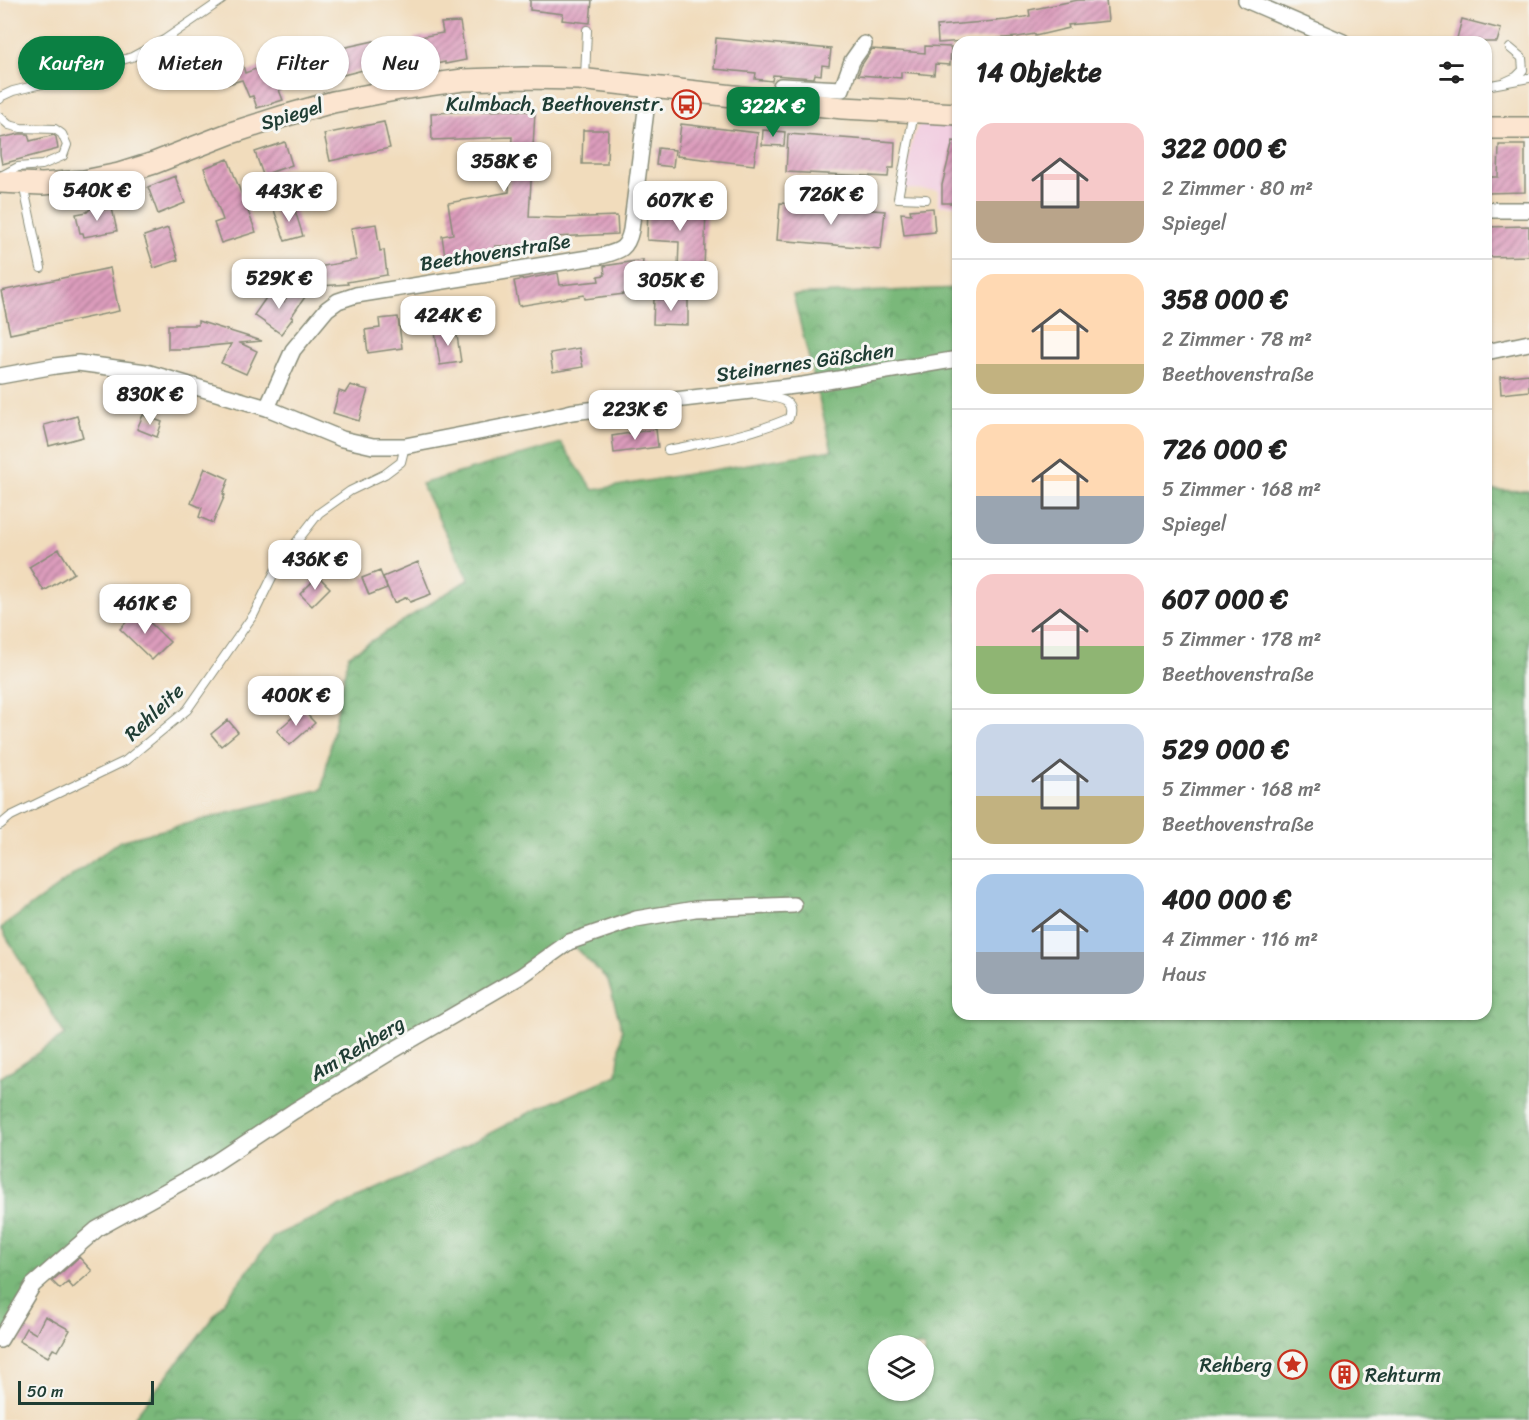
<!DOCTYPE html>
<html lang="de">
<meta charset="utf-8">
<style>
:root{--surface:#fff;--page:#f6f6f6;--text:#222;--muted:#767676;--line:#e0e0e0;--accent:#0b8043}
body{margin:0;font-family:Sriracha,sans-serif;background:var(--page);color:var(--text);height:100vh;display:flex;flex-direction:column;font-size:22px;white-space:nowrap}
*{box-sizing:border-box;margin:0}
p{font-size:20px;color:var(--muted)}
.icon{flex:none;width:33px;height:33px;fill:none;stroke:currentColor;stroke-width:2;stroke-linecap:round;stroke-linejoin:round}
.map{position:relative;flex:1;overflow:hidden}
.drawer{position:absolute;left:952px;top:36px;width:540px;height:984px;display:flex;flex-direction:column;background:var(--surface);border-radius:18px;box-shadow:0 2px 4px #0004}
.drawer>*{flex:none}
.banner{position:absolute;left:18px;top:36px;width:570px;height:54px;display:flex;gap:12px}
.buttons{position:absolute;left:868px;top:1335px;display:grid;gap:12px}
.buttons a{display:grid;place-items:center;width:66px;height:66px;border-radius:50%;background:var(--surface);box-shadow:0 2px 4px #0004;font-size:30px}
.scale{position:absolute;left:18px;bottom:15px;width:136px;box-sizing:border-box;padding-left:6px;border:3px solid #1f3d34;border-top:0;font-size:16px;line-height:21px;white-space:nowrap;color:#1f3d34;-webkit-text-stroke:4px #f6f6f2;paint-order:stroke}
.price{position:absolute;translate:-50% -51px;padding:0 14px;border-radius:12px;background:#fff;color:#222;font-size:20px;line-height:39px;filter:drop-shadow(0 2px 3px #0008)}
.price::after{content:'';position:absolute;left:50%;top:36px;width:18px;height:14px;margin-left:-9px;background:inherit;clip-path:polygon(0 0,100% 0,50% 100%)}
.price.selected{background:var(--accent);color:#fff}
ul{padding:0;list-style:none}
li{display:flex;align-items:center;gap:18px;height:150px;padding:0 24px}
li+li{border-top:2px solid var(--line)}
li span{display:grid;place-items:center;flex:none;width:168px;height:120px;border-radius:18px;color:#555}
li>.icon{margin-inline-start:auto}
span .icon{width:72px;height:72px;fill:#fffc;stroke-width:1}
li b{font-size:26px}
h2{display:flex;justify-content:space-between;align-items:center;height:72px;padding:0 24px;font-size:26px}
.pill{padding:0 21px;border-radius:27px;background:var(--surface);box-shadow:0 2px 4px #0004;font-size:21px;line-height:54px}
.pill.selected{background:var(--accent);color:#fff}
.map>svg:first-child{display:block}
.built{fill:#f2cfe1}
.forest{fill:url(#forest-crowns);stroke:#4c7a57;stroke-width:1.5;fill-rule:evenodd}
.building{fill:url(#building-hatch)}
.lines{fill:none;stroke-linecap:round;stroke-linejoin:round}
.lane-casing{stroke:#888c78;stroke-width:10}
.street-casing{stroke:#888c78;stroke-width:18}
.secondary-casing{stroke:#888c78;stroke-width:24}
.lane{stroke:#fff;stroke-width:8}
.street{stroke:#fff;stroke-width:15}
.secondary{stroke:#fce5d0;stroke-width:21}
.labels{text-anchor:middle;stroke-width:6;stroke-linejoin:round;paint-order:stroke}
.poi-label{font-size:20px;fill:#1f3d34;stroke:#f6f6f2;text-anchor:end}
.street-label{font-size:20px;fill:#1f3d34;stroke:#f6f6f2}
</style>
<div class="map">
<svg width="1529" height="1420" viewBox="0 0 1529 1420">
<defs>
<pattern id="forest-crowns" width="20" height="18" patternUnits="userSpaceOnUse" patternTransform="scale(1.5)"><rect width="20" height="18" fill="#7ab87a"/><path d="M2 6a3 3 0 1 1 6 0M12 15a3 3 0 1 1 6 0" fill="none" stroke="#639765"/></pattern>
<pattern id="building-hatch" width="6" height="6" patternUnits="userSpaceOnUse" patternTransform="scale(1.5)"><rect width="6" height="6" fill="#dc9cbc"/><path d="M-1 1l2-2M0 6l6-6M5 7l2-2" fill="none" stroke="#b2809a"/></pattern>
</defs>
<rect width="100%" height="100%" fill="#f6f6f2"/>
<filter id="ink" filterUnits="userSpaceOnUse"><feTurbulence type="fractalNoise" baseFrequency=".0167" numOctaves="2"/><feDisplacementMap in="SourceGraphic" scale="12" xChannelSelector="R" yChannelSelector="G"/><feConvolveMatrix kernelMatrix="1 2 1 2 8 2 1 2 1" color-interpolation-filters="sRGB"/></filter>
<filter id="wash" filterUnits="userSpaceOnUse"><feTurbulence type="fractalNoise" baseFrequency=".008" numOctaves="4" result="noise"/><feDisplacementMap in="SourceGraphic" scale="24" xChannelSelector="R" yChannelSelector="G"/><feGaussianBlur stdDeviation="1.35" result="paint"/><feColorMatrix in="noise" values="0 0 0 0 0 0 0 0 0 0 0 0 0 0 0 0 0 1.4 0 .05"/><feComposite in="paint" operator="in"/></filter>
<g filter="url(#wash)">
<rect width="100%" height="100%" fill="#f1dcbc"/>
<path class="built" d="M925,123L958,124V205L938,206V190L904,189L911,145L917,127Z"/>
<path class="forest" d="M958,288V1014H1486L1487,490L1529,491V1420H132L197,1338L274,1236L404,1177L533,1111L617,1075L622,1030L608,980L569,942L97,1229L33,1285L0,1340V1078L65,1035L1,928L120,841L322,789L348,656L469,579L421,484L561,443L593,490L832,450L793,295ZM879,1346H924V1390H879Z"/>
<g id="blocks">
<path class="building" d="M530,0H592L590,23L562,20L563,14L530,10Z
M1078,0H1106L1108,21L1068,25L1069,28L1035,36V34L1018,37L938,43L937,26L1007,20L1030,16L1029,10Z
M1462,19L1501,29L1497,42H1456Z
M460,22L466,60L445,64V62L420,68L414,38L443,33L441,23Z
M716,38L831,49L829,66L822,65L821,75L815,74L814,78L773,75L772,81L755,79L756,73L714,69Z
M374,41L379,66L343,75L337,49Z
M925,46L951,47L950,65L935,64L934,75L901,72V78L858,75L861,66L872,49L925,53Z
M269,64L272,70L276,69L277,72L287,69L293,85L279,90L283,100L257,108L253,96L249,97L242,80L228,84L224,71L243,66L245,73Z
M512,110L535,112L529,217L559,218L617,216L618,234L554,237V246H495L496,256L446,263L442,236L453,234L448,203L509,192L512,137L432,140L431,113Z
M384,122L390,148L330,161L324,134Z
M681,124L758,133L754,165L677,156Z
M583,130H608L607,164H582Z
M763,130L785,132L784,146L762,145Z
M19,134H28L30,141L54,135L56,137L58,149L2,164L0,154V138Z
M788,134L895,142L894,168H889L888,177L786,172Z
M953,141L958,142V203H942V185Z
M285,142L292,165L263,175L255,152Z
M1499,145H1525V192L1486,193V177H1498Z
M658,148L675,150L673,167L656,165Z
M228,159L256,232L221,243L214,223L223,220L204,168Z
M175,176L185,203L158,214L148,187Z
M780,203L885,211L881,249L777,240Z
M293,204L303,236L285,241L274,210Z
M97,205L105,209L112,208L117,231L84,237L83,233H80L76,214L87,212L92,207Z
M648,205L706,208L704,271L678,269L679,242L647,240Z
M933,208L935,232L904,235L901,213L911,214L910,210Z
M376,224L380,251L384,250L387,275L347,282L348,284L321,286L318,267L356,260L351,228Z
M1529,226V256L1486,257V227Z
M168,228L178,260L154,268L144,236Z
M643,260L640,292L585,299L584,295L519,306L514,281L558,273L560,285L599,281L598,276L605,275L604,266Z
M110,268L119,311L10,334L1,291Z
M292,288L305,297L291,317L293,318L281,334L254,315L270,292L284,302Z
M654,299L688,300V325L653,324Z
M398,317L402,348L368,353L365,330L380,328L379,319Z
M198,321L262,341L240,343L257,351L246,374L221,363L231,344L189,348V349H168V325H198Z
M456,329L461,362L440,365L435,332Z
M579,348L583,367L553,372L550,353Z
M1529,374V391L1501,394L1500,377Z
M350,385L368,390L359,421L333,413L339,391L345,393Z
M143,415L162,422L157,437L137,429Z
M77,416L83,437L49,446L44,425Z
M656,429L658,447L614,453L612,436Z
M205,468L229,479L223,494L225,495L213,523L199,517L202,508L191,503Z
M59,549L74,573L44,591L29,567Z
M418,562L431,594L410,602L407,597L394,603L383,577Z
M380,571L387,588L369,595L362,578Z
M318,576L330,588L312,606L300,594Z
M137,610L170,642L152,660L120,629Z
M302,709L315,723L290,745L277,731Z
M228,720L238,732L221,746L211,734Z
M79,1257L92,1271L73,1288L68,1282L60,1289L52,1281Z
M45,1316L70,1330L58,1351L53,1349L48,1357L19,1341L26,1328L36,1334Z
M1332 1376a12 12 0 1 1 24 0a12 12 0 1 1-24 0Z"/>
</g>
</g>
<g filter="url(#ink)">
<use href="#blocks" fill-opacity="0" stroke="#888c78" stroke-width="1.5"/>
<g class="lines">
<defs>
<path id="lane" d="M585,78L587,30
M1505,82L1516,77L1523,70L1522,58L1510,48
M1486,86L1529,78
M0,99V97L13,91L54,81L132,57L164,40L222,0
M914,113L898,198L926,199
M0,117L9,125L21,128L55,129L62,134L67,145L63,156L42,165L18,167L1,176
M23,184L41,268
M668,450C708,442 751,435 789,418C796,396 774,399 759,395
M0,825L11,816L125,761L187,710L254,614L277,567L319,513L350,491L385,474L401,462L405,446"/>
<path id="street" d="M1246,0L1343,42
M775,100L781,86L842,89L852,61L864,44
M1486,210H1529
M1486,352L1529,343
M0,376L55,366L78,363L146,372L267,408L342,439L373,446H405L530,422L572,412L803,385L958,359
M267,408L293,350L327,309L338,301L356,295L601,256C619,251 627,250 631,230L649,86
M0,1340L33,1285L97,1229L209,1167L294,1111L392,1051L521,976L569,942L636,919L695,909L794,905"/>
<path id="secondary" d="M1486,128H1529
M0,182L42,184L84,181L119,174L154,163L231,133L284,116L333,102L400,89L463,80L523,78L579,79L843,108L958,114"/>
</defs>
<use href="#lane" class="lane-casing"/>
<use href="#street" class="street-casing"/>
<use href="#secondary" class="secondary-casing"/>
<use href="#lane" class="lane"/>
<use href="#street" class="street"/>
<use href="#secondary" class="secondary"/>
</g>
</g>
<defs>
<symbol id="bus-ring" viewBox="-11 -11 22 22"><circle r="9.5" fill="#f6f6f2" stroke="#c8321e" stroke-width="1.5"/><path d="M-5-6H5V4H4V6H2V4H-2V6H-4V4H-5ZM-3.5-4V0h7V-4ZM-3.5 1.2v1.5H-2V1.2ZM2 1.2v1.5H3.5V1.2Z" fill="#c8321e"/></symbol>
<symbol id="sight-ring" viewBox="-11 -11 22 22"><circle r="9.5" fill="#f6f6f2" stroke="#c8321e" stroke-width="1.5"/><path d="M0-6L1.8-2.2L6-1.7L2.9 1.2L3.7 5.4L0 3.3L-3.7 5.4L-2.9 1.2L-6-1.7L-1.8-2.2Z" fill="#c8321e"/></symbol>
<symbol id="building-ring" viewBox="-11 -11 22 22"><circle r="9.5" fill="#f6f6f2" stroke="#c8321e" stroke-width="1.5"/><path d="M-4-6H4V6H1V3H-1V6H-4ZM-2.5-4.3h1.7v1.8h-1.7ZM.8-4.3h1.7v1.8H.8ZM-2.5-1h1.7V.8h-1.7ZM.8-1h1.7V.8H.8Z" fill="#c8321e"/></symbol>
</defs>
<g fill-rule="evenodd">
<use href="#bus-ring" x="670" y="88" width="33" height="33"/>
<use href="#sight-ring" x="1276" y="1348" width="33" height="33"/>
<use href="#building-ring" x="1328" y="1358" width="33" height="33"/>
</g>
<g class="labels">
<g class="poi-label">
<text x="665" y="111">Kulmbach, Beethovenstr.</text>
<text x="1272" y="1372">Rehberg</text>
<text x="1365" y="1382" text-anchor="start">Rehturm</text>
</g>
<g class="street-label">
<text transform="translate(292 114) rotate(-17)" y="7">Spiegel</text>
<text transform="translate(495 252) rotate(-9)" y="7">Beethovenstraße</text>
<text transform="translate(805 362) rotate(-8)" y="7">Steinernes Gäßchen</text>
<text transform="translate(154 712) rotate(-43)" y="7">Rehleite</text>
<text transform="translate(357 1048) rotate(-31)" y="7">Am Rehberg</text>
</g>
</g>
</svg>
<div class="buttons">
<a><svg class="icon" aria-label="layers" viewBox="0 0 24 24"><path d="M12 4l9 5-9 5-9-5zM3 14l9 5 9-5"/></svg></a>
</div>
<div class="scale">50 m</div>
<b class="price selected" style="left:773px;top:138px">322K €</b>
<b class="price" style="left:504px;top:193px">358K €</b>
<b class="price" style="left:97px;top:222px">540K €</b>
<b class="price" style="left:289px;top:223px">443K €</b>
<b class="price" style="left:831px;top:226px">726K €</b>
<b class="price" style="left:680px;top:232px">607K €</b>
<b class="price" style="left:279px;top:310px">529K €</b>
<b class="price" style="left:671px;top:312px">305K €</b>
<b class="price" style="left:448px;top:347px">424K €</b>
<b class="price" style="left:150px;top:426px">830K €</b>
<b class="price" style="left:635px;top:441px">223K €</b>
<b class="price" style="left:315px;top:591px">436K €</b>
<b class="price" style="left:145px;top:635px">461K €</b>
<b class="price" style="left:296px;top:727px">400K €</b>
<div class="banner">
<a class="pill selected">Kaufen</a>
<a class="pill">Mieten</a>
<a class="pill">Filter</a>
<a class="pill">Neu</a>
</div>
<section class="drawer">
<h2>14 Objekte<svg class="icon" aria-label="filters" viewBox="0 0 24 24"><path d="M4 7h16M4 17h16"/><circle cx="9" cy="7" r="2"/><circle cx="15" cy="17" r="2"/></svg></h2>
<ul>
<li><span style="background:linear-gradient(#f6c9c9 65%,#b9a48a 0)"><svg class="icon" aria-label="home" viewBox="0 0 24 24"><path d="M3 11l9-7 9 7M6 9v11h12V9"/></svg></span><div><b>322 000 €</b><p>2 Zimmer · 80 m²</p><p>Spiegel</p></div></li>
<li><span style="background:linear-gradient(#ffd9b3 75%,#c2b280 0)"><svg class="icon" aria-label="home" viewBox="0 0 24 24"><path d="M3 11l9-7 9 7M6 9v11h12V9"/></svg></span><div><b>358 000 €</b><p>2 Zimmer · 78 m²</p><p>Beethovenstraße</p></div></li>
<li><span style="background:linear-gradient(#ffd9b3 60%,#9aa5b1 0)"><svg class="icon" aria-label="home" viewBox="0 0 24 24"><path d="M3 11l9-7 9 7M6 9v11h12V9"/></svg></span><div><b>726 000 €</b><p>5 Zimmer · 168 m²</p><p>Spiegel</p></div></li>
<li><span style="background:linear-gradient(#f6c9c9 60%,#8fb573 0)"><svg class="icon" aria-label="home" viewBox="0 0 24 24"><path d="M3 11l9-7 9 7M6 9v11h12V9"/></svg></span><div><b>607 000 €</b><p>5 Zimmer · 178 m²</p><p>Beethovenstraße</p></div></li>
<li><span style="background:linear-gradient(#c9d6e8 60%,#c2b280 0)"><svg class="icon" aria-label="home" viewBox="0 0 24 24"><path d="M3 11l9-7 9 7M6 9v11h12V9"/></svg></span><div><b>529 000 €</b><p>5 Zimmer · 168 m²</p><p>Beethovenstraße</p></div></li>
<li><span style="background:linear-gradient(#a9c7e8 65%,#9aa5b1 0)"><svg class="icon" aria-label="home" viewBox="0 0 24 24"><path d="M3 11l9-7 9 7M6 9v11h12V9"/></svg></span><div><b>400 000 €</b><p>4 Zimmer · 116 m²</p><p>Haus</p></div></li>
</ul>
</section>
</div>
